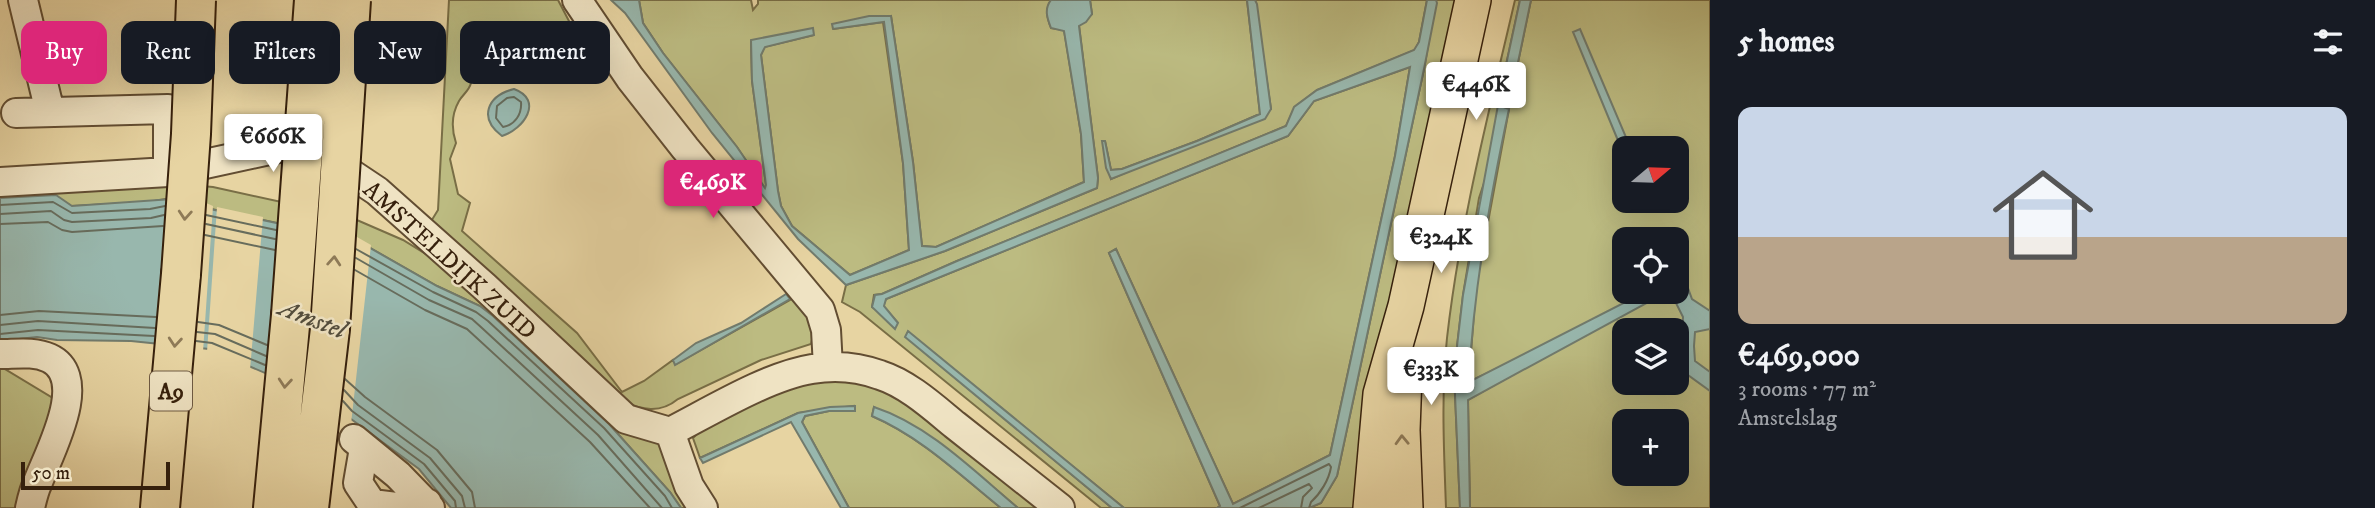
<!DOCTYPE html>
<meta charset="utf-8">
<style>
:root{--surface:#171b24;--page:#242831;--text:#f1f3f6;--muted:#9ea1a6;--line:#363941;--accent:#db2777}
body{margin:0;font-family:"IM FELL DW Pica",serif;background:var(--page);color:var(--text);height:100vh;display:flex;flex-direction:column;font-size:26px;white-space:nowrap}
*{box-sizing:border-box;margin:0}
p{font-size:23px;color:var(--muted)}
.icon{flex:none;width:38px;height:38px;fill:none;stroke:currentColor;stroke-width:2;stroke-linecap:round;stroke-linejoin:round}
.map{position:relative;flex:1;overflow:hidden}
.details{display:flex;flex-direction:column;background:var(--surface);width:665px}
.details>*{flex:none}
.hud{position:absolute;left:21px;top:21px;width:665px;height:63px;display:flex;gap:14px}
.needle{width:46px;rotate:71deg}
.controls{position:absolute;left:1612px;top:136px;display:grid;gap:14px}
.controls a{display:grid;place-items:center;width:77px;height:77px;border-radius:14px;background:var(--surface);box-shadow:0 7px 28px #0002;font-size:35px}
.scale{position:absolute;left:21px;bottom:18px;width:149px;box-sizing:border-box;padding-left:7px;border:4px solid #36200c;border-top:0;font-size:19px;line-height:24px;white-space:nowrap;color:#36200c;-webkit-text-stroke:5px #efe3c3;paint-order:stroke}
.price{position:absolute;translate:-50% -60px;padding:0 16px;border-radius:7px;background:#fff;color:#222;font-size:23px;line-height:46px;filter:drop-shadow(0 2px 4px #0008)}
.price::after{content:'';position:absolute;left:50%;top:42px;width:21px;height:16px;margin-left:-10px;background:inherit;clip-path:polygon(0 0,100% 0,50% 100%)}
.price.current{background:var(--accent);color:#fff}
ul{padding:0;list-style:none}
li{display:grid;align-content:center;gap:14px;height:371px;padding:0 28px}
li+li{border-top:2px solid var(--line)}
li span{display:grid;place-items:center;height:217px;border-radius:14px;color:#555}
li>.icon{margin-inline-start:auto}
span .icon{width:126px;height:126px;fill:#fffc;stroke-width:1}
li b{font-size:30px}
h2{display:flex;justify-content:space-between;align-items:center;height:84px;padding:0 28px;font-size:30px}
.chip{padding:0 24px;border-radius:14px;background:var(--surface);box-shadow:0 7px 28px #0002;font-size:24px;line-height:63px}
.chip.current{background:var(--accent);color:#fff}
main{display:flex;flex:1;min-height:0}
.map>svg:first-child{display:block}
.green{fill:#bcbb81;stroke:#796e46;stroke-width:2;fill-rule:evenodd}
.water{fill:#98b7ad;stroke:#717b6d;stroke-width:2}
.pier{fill:#e7d4a2}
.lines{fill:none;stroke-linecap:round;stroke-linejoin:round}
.shore{stroke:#676c5c;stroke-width:2}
.minor-casing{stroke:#624d32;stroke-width:32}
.major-casing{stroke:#36200c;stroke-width:38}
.highway-casing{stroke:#36200c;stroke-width:42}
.minor{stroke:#efe3c3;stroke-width:28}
.major{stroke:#e7d4a2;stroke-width:35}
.highway{stroke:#e7d4a2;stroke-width:38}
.highway-bridge-casing{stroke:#36200c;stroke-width:42;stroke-linecap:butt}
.highway-bridge{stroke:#e7d4a2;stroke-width:38}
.oneway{stroke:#8e7a57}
.labels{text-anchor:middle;stroke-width:5;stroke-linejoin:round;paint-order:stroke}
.shield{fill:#efe3c3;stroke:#6e5a43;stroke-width:2}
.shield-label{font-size:23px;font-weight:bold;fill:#36200c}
.street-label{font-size:24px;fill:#36200c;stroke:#efe3c3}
.water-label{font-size:26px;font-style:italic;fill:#534d3c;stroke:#efe3c3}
</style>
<main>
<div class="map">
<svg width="1710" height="508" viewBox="0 0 1710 508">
<rect width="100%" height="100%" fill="#e7d4a2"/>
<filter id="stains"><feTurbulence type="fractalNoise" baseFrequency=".00286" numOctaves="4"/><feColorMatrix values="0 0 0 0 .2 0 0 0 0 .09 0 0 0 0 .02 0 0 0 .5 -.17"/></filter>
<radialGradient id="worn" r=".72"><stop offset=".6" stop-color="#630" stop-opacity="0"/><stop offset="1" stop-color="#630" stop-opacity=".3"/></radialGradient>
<path class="green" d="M449,0H558L570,23L546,27L521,39C514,37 508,32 501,30C484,25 460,39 464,57C465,66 473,73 471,83C469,91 463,94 459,101C451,115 451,128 456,143L450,159L458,194L470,203L462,231L577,333L622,392L644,381L673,360L676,364L799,295C808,309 817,327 811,344L761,360L678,399C660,414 642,410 622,401L430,223L438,210Z
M639,0H751L753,10L758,4V0H1051C1045,9 1047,18 1051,28L1064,30L1081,134L1084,182L936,247L922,246L913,162L891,16L833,29L883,22L903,163L909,250L850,275L792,226L781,206L778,191L761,55L764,47L814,35L751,41L752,81L766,185L765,189L737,147L663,53L643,23Z
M1090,0H1247L1260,114L1197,141L1122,169L1111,170L1105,141L1111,179L1271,109L1255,0H1427L1419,42L1415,50L1317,90L1295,107L1286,126L957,261L882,294L874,295L872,307L898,323L883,306L886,299L1288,136L1314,101L1410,67L1395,156L1330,455L1233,504L1116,249L1109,253L1220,506L1217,508H1124L908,332L906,337L1112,508H1101L860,312L842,302L846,285L945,251L1097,188L1098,178L1079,25L1092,14Z
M1436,0H1458L1358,508H1309L1321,503L1337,476L1424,69Z
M1515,0H1520L1500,93L1511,96L1531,0H1710V508H1470L1468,400L1659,292H1676V240H1624V292H1655L1473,380L1469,378L1476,287L1509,109L1479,198L1463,295L1454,372L1460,508H1446C1444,451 1441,395 1447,338C1460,223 1489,112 1515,0ZM1624,149H1676V201H1624ZM1624,331H1676V383H1624ZM1624,422H1676V474H1624Z
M166,183L213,187L350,217L403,240L434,259L664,445L687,508H681L670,492L609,424L480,306L437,286L356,240L165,199L149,202L71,206L42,187Z
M0,366L56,400L17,508H0Z
M836,378L882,385L915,408L1039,508H1018L967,465L874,407L872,416C921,437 960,475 1001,508H849L802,422L805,416L829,411H854V406L798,413L700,458L693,438L702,429L785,386Z"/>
<path class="water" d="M611,0H639L643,23L663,53L737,147L765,188L766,185L752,81L751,40L813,28L814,35L765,47L761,55L778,191L781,206L792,226L850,275L909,250L903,163L884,22L833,29L832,24L869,16H891L913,162L922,246L936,247L1084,182L1081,134L1064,31L1051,28C1047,18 1044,9 1051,0H1090L1092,14L1086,22L1079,26L1098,178L1097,188L945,251L846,285L798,239L712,133L625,13Z
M1247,0H1255L1257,4L1271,109L1265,119L1111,179L1106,168L1102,141H1105L1111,170L1122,169L1197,141L1260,114Z
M1427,0H1436L1437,3L1424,69L1337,476L1321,503L1309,508H1217L1220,506L1109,253L1116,249L1233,504L1330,455L1395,156L1410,67L1314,101L1288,136L886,299L884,306L898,323L895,329L872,307L875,295L882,294L957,261L1286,126L1294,107L1317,90L1414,50L1419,42Z
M1520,0H1531L1511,96L1500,93Z
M1580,29L1631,149H1624V155L1573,32Z
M514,89C544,100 524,129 502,136C478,118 487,96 514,89Z
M1498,105L1509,109C1490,198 1474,287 1469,378L1473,380L1645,292H1676L1677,258L1692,299L1710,311V329L1695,332L1694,346L1695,361L1710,372V391L1688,375L1681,359L1683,317L1673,297L1663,294L1468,400L1470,508H1460L1454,372L1463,295Z
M56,195L72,206L187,198L210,209L356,240L437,286L480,306L493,316L609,424L670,492L681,508H451L419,469L347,416L335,403L209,349L131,341L57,340L37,337L0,341V198Z
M786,294L790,299L675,365L673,360L696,343L741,323Z
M908,331L1124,508H1112L905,337Z
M855,406V411H829L805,416L802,422L849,508H841L791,422L703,463L700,458L798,413L830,407Z
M874,407C929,425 974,471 1018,508H1001C960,475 921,437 872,416Z"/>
<path class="pier" d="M188,195L213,206L203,352L159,347Z
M217,207L263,217L250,370L207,352Z
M282,221L357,237L371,245L351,424L333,406L271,379Z"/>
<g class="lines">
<path class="shore" d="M514,97L521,102C522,114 515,125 503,127L496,118L497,106L507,98Z
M0,205L53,202L72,213L150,209L165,206
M0,214L51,211L64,220L72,222L151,218L164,215
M206,215L276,230
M0,224L48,222L62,230L72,232L163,226
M206,224L275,239
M205,235L275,250
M356,249L433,292L476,312L488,321L604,428L665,496L672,508
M356,258L429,300L472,319L482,328L598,435L662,508
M355,270L425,310L467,329L590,442L650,508
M0,315L39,311L156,317
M198,322L219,325L267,345
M0,325L38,321L155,328
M197,332L215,334L266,356
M0,334L38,330L154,336
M196,341L212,343L265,365
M345,379L365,397L437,450L472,492L475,508
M344,390L358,405L430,458L462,496L465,508
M343,401L352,411L424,464L455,501L456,508
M1240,508L1329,464L1331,467C1329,480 1320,494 1311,502L1309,508
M1259,508L1309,484L1312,488L1303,497L1301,508"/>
<defs>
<path id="minor" d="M23,0L50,112
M577,0L630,78L685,148L820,310L826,330L828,367
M16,113L168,109V172
M0,182L168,172L283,147L305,150L329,159L377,191L485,287L626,419L670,432
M0,354C16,354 34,351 49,358C91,377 49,453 38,482C34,490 32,499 30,508
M670,432C711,411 768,376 812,369C835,365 858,367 880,375C908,384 933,407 955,425C990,453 1025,480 1060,508
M670,432L689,486L703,508
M354,439L398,475L430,508
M364,448L358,483L372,504L396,507L427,503"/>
<path id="major" d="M1404,375L1402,430L1405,508
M1371,508L1381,394L1406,306L1473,0"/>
<path id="highway" d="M160,508L181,274
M273,508L291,315
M309,508L330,329"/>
</defs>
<use href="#minor" class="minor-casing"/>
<use href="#major" class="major-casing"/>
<use href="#highway" class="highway-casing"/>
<use href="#minor" class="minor"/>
<use href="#major" class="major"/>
<use href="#highway" class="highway"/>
<defs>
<path id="highway-bridge" d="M181,274L191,134L196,0
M291,315L314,0
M330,329L351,0"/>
</defs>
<use href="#highway-bridge" class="highway-bridge-casing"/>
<use href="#highway-bridge" class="highway-bridge"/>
</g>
<defs><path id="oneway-chevron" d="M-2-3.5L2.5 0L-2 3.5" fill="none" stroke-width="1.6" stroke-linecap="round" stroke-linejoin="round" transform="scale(1.75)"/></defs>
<g class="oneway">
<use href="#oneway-chevron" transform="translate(185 215) rotate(94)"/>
<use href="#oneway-chevron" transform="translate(334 261) rotate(-86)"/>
<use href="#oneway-chevron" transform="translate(175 342) rotate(95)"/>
<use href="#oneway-chevron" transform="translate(285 383) rotate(95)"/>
<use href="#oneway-chevron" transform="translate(1402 440) rotate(-92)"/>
</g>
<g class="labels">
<rect class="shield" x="150" y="371.5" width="42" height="39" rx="5"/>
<g class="shield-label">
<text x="171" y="399">A9</text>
</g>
<g class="street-label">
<text transform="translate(450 260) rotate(42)" y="8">AMSTELDIJK ZUID</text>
</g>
<g class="water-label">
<text transform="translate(313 318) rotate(21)" y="9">Amstel</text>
</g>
</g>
<rect width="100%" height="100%" filter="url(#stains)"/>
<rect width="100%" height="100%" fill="url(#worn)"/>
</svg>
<div class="controls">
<a><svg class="needle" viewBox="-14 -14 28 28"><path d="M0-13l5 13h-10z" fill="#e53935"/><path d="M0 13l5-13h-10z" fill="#9ea1a6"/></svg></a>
<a><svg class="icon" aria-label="locate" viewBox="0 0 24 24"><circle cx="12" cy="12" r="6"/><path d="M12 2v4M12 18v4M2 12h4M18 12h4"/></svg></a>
<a><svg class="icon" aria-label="layers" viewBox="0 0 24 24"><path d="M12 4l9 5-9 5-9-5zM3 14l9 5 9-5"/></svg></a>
<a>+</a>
</div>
<div class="scale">50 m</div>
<b class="price" style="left:1476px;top:122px">€446K</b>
<b class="price" style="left:273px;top:174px">€666K</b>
<b class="price current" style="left:713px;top:220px">€469K</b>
<b class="price" style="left:1441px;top:275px">€324K</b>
<b class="price" style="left:1431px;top:407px">€333K</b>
<div class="hud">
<a class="chip current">Buy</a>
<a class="chip">Rent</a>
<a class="chip">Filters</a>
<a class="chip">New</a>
<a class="chip">Apartment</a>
</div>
</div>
<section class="details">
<h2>5 homes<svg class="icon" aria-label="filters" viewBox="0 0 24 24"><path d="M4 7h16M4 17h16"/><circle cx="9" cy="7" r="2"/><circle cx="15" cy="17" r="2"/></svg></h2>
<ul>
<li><span style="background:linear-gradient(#c9d6e8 60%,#b9a48a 0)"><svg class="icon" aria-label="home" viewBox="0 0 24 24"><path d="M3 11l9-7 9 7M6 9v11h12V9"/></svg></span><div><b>€469,000</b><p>3 rooms · 77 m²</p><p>Amstelslag</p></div></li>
</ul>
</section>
</main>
